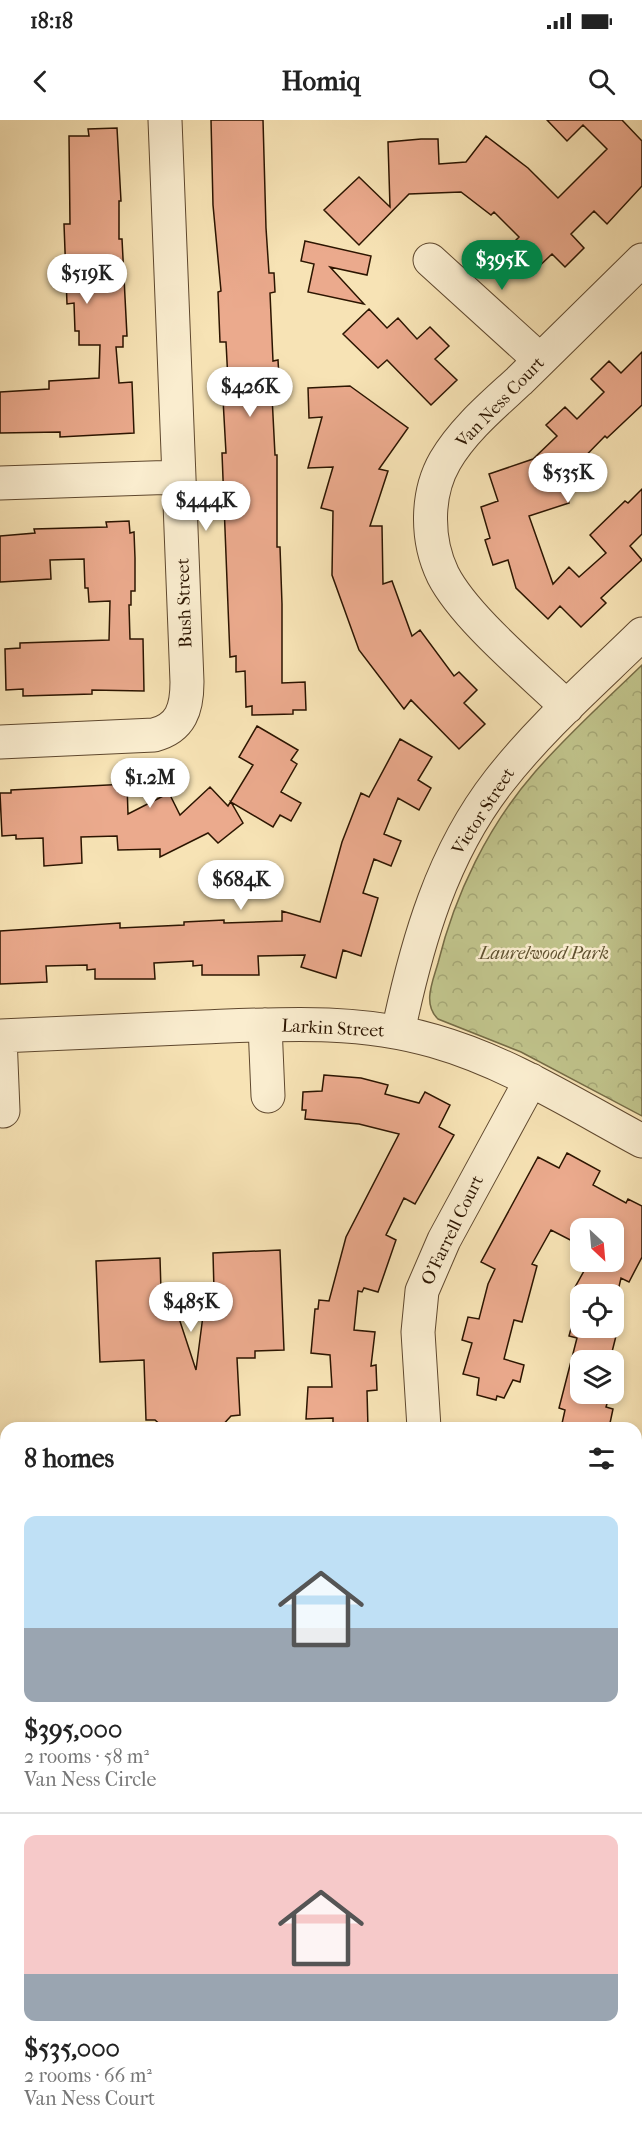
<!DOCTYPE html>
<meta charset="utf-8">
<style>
:root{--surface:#fff;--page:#f2f2f2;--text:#222;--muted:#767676;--line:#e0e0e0;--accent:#0b8043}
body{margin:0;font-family:"IM FELL French Canon",serif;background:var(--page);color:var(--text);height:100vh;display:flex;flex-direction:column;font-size:22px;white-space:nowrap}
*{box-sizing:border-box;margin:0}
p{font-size:20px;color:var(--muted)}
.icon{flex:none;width:33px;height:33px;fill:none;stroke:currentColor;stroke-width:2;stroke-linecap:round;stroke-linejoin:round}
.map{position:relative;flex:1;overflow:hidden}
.panel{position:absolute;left:0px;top:1302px;width:642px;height:720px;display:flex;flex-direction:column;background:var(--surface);border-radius:18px 18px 0 0;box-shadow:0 3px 9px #0003}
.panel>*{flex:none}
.needle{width:39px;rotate:154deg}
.tools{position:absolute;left:570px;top:1098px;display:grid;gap:12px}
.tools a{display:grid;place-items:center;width:54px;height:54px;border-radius:12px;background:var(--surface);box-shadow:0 3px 9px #0003;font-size:30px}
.price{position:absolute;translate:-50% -51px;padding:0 14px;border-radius:21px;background:#fff;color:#222;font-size:20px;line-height:39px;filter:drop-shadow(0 2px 3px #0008)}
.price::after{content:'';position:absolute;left:50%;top:36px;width:18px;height:14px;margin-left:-9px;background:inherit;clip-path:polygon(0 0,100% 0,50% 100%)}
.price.current{background:var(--accent);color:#fff}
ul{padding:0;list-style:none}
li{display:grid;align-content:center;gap:12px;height:318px;padding:0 24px}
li+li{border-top:2px solid var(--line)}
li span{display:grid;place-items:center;height:186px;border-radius:12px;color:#555}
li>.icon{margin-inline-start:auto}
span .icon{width:108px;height:108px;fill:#fffc;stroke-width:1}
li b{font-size:26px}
h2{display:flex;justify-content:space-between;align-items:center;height:72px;padding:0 24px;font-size:26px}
.status{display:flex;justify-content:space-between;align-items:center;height:42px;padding:0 30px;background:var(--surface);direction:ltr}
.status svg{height:16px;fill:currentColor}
header{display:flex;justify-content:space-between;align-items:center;height:78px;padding:0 24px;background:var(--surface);font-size:27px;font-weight:700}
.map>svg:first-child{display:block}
.park{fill:url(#park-crowns);stroke:#766c46;stroke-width:1.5}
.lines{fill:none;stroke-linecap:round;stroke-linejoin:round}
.stream{stroke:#72796f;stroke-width:7}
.building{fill:#ebaa8d;stroke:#2c1501;stroke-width:1.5}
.minor-casing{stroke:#5f482e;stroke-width:35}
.highway-casing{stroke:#2c1501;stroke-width:35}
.minor{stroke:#faedcf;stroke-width:33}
.highway{stroke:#ecc27a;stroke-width:33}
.labels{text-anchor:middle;stroke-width:5;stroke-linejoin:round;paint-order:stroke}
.street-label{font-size:18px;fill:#2c1501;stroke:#faedcf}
.park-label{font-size:18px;font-style:italic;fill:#605231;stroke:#faedcf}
</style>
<div class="status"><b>18:18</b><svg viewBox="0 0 49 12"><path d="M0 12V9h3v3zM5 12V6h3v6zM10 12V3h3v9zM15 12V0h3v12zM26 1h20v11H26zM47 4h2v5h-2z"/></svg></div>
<header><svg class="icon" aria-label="back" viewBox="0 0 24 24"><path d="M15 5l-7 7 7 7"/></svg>Homiq<svg class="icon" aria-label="search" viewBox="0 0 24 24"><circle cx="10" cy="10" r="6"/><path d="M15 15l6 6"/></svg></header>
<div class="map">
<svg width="642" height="2022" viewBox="0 0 642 2022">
<defs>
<pattern id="park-crowns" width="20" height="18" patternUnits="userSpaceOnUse" patternTransform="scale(1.5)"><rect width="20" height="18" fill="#c0c38b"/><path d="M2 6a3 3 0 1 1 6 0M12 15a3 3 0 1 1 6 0" fill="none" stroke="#a5a776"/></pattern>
</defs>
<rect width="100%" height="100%" fill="#f7e3b5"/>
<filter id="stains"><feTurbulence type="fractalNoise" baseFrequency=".00333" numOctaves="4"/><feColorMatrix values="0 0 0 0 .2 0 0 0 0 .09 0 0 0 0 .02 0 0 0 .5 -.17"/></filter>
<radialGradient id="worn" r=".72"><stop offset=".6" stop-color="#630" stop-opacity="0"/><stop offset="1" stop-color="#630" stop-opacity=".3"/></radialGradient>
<path class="park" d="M642,545V996L521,932L438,899C422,884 433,861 438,843C455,774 488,706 535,652C568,614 606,580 642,545Z"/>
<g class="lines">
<path class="stream" d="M0,1883L6,1882"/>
</g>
<path class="building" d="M211,0H263L266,108L269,153H274L275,172L270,173L273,241L278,240L280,276H272L275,335H277V427H280L282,484V563L305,562L306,590H293V594L252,595V586L246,587L245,551L236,552V536L230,537L222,333H226L222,261H228L226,222H220L218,172L221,171L213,85Z
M547,0H622L642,21V66L607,104L594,91L571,114L584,128L565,147L552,134L531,154L507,129L519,117L494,92L491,95L461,72L409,74L359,125L324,90L359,57L390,87L388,22L421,19H438L439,44L466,42L486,16L528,48L558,78L607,29L583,5L567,21Z
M117,8L121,81H119V119H122L127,216H123V227H116L119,263L132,262L134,313L60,317V312L0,313V272L49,269V261L99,258L100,225H79V211H75L74,183L67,184L64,104H70L69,16H89L88,9Z
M305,121L371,136L367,155L330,147L364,184L308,172L314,144L301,141Z
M369,189L387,208L398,198L417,219L430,207L449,226L435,239L457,260L431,285L387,240L378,248L343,214Z
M642,232V285L607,318L605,316L562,360L569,383L529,396L553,464L569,447L579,457L606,433L590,415L625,381L628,383L642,369V414L630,426L642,440L601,478L606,483L581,507L560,486L548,499L516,468L508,440L493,445L485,420L490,418L481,387L498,381L489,354L533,339L557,316L546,305L565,287L577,299L604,272L591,259L609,241L621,253Z
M350,266L408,308L379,349L388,351L370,406H382L383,464L392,461L412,516L420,510L454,556L459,552L477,570L464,583L485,604L459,629L411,580L404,589L359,530L332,455L333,391L321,388L333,347L308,348L322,297L309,298L308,268Z
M129,401L130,413L134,412L135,438V471H131V485H129L130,519H143L144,571L92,570V574L23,576V569L6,570L5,529L20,528V523L109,520L110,481L89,482L88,468H85L84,439L50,440L51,459L0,462V416L35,413L34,409L107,407L106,402Z
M257,606L298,630L291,640L297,644L281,672L301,683L291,701L280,695L273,707L231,682L243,703L218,723L208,713L160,737V729L118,730L117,716L81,717L82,743L44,746L43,718L16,719V715L2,716L0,673H11V670L127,664L128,694L169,673L180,695L210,667L228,686L253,645L239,637Z
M400,619L432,637L418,660L431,668L419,690L398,678L384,714L401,721L391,746L374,739L363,773L378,778L361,836L343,830L336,858L301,847L305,835L258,836L259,855H202V845L193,846V841L154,843L155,859H95V849L87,850V845L46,846L47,862L0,864V811L120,803V808L184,805V802L224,800V803L282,801V791L320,802L342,722L361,673L369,677Z
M324,955L361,958L388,965L385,974L419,983L425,972L450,985L439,1007L454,1015L415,1084L404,1078L386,1115L396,1120L378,1172L364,1168L362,1172L358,1171L354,1210L375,1212L371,1246L376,1245L377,1270L367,1271L368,1308H333V1298L306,1299L308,1267H332L330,1235L311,1233L315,1189H318L319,1180L329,1181L346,1117L399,1014L359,1004L305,999L306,990H302L303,972L322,971Z
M567,1033L600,1051L593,1065L626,1083L628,1079L642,1086V1137L629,1162L621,1158L614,1188V1174H580V1208H614V1203L619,1204L610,1240H580V1274H610L606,1287L613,1289L609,1308H561L565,1290L559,1288L577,1218L569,1216L581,1172L574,1169L589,1142H614V1108H580V1125L551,1110L532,1144L537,1146L522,1202L514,1200L504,1239L524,1245L520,1262L513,1260L504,1278L497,1276L496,1280L477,1275L479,1258L463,1254L472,1223L462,1220L468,1197L479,1199L488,1164L495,1149L481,1142L538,1037L559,1048Z
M280,1130L284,1230L255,1231V1238H237L240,1295L231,1296L220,1308H164L155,1300H146L144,1240L100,1242L96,1141L160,1138L161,1171L173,1180L196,1250L205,1180L214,1171L213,1133Z"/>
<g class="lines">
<defs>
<path id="minor" d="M430,140L540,240
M0,363L179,357
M567,587C531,552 465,498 443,455C426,420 426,374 445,341C463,310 493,285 519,261C560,221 601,180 642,140
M0,622L154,615C181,608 187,589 187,562L165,0
M265,905L268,976
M398,912C417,822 442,734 499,661C541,607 594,561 642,514
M0,916C68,913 136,910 204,907C282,904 359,899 434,921C508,942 575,985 642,1021
M0,916L3,991
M424,1308L418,1212L422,1171L444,1120L531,960
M636,1424L642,1405
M139,2022L140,2016
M591,2022L597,2016"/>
<path id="highway" d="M0,1483L6,1485
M0,1563L6,1565
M636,1675L642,1677
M636,1750L642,1751"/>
</defs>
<use href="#minor" class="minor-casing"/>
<use href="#highway" class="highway-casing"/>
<use href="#minor" class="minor"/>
<use href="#highway" class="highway"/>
</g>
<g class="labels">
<g class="street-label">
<text transform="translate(500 282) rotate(-46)" y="6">Van Ness Court</text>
<text transform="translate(184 483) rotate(-92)" y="6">Bush Street</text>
<text transform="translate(483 691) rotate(-57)" y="6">Victor Street</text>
<text transform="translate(333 908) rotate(3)" y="6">Larkin Street</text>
<text transform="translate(452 1110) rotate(-64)" y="6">O'Farrell Court</text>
</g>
<g class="park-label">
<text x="544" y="839">Laurelwood Park</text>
</g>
</g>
<rect width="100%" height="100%" filter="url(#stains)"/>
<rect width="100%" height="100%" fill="url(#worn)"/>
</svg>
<div class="tools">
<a><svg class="needle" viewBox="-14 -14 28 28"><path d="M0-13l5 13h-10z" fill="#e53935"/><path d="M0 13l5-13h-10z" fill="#767676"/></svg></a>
<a><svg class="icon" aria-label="locate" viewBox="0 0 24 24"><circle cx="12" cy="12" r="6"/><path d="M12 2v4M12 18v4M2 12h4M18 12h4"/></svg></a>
<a><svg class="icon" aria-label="layers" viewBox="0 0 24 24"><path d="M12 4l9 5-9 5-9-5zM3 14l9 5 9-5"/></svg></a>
</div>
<b class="price current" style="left:502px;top:171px">$395K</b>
<b class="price" style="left:87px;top:185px">$519K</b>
<b class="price" style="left:250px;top:298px">$426K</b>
<b class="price" style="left:568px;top:384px">$535K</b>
<b class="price" style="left:206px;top:412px">$444K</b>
<b class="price" style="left:150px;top:689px">$1.2M</b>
<b class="price" style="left:241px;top:791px">$684K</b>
<b class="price" style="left:191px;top:1213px">$485K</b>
<section class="panel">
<h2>8 homes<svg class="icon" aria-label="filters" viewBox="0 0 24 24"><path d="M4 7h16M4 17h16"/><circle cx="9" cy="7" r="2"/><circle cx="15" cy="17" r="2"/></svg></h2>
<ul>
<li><span style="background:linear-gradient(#bfe0f5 60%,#9aa5b1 0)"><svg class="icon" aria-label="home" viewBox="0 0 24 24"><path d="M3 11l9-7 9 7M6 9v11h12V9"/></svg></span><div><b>$395,000</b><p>2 rooms · 58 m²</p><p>Van Ness Circle</p></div></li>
<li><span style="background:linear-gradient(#f6c9c9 75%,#9aa5b1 0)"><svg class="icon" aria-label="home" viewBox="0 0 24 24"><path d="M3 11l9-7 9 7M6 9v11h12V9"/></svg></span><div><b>$535,000</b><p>2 rooms · 66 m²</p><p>Van Ness Court</p></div></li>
</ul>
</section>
</div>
